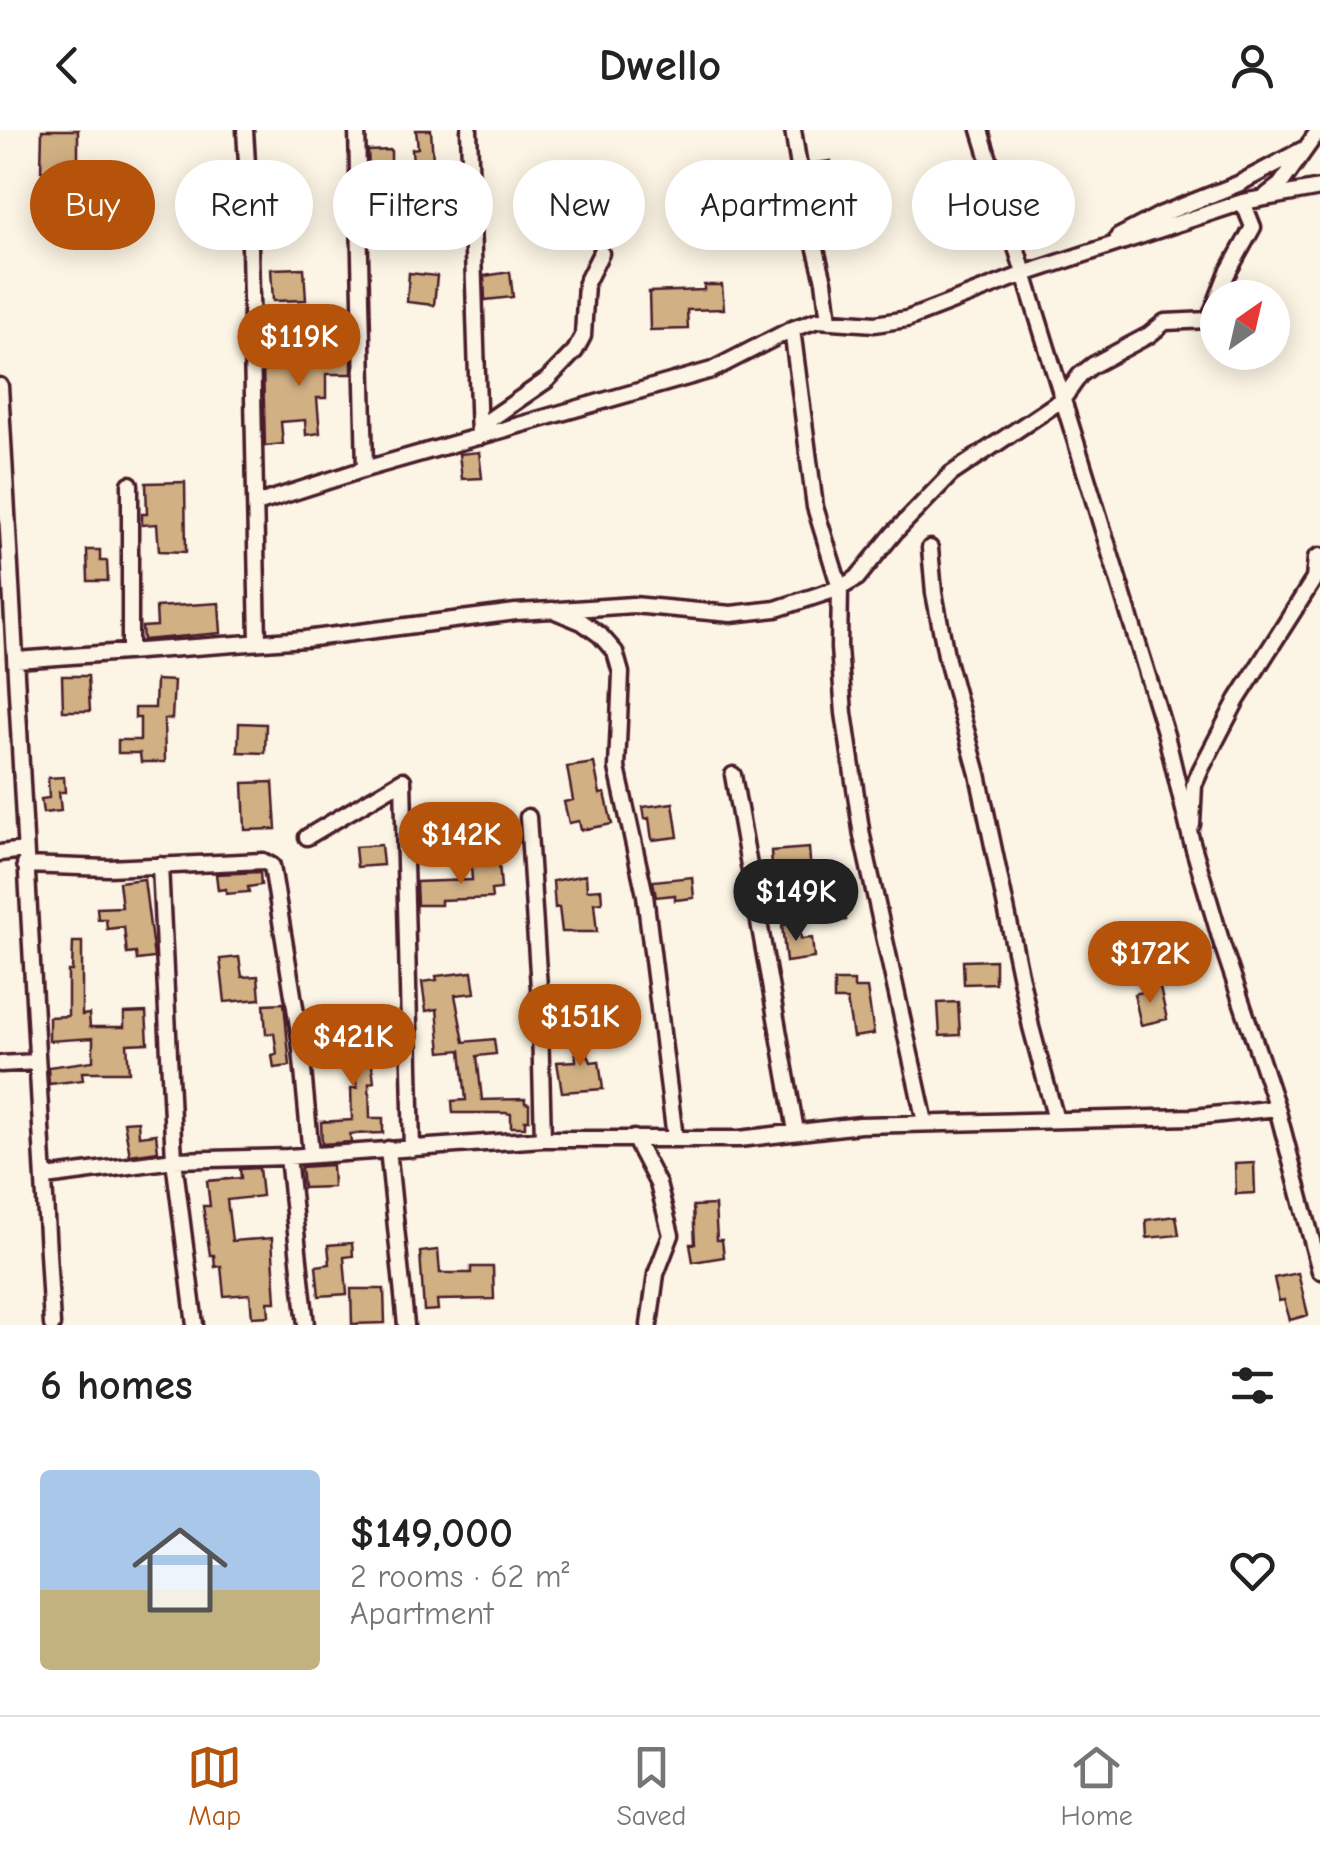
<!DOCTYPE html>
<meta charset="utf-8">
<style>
:root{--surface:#fff;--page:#f2f2f2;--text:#222;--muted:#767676;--line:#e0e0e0;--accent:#b45309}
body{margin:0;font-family:"Comic Neue",sans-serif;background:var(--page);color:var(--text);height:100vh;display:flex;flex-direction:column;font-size:38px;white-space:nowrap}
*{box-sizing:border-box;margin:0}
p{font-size:32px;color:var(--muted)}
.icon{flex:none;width:55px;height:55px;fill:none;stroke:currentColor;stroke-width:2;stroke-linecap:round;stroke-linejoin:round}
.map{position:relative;height:1195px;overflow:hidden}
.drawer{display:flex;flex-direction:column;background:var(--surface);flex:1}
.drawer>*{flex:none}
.hud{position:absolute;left:30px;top:30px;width:1260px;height:90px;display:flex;gap:20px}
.needle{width:65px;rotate:34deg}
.fabs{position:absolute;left:1200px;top:150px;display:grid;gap:20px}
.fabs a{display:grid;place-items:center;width:90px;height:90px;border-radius:50%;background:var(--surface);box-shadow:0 5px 25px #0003;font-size:50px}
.price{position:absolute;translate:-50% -85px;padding:0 22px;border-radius:35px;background:var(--accent);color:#fff;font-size:32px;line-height:65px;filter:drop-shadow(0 2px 5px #0008)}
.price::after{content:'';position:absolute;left:50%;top:60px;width:30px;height:22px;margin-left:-15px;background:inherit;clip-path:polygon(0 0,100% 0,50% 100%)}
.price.current{background:#222;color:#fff}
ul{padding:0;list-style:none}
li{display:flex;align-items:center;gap:30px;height:250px;padding:0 40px}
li+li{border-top:2px solid var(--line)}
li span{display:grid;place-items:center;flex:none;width:280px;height:200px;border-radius:10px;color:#555}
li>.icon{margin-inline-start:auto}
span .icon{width:120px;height:120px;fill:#fffc;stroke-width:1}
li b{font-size:42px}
h2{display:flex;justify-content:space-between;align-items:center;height:120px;padding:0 40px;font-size:42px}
.pill{padding:0 35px;border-radius:45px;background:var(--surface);box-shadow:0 5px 25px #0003;font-size:35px;line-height:90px}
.pill.current{background:var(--accent);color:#fff}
header{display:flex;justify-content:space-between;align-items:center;height:130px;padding:0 40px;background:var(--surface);font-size:45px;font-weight:700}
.dock{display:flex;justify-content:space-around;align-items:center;height:140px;border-top:2px solid var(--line);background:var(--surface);font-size:28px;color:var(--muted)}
.dock a{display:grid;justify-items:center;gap:5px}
.dock .current{color:var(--accent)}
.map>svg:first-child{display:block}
.building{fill:#d1b084;stroke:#4a1f2b;stroke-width:2.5}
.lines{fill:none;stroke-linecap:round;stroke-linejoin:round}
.street-casing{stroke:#4a1f2b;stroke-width:21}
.street{stroke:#fcf5e5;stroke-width:14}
</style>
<header><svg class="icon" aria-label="back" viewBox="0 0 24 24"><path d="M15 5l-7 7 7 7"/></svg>Dwello<svg class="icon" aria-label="person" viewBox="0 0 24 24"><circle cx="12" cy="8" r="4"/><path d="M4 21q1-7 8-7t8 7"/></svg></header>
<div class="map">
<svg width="1320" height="1195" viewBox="0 0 1320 1195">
<rect width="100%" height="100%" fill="#fcf5e5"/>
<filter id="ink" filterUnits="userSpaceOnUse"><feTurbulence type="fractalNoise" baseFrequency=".01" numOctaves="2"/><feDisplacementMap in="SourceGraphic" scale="20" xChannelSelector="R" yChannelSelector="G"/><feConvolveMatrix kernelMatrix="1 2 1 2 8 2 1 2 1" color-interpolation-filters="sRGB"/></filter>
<g filter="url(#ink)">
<path class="building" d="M42,0H78V42L41,41Z
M416,0H431L433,31L413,33L412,19L418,18Z
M391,20V48L375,50L373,38H369L368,21Z
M831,31L835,65L842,63L845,74L823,80L818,58H813L809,34Z
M528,56H549V71L555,70V81L524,82Z
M304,138L306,170L273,171L271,139Z
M510,142L513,167L485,170L484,146Z
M409,143L437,146L434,175L407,172Z
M704,155H722L724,179L687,180L688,199L650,200L649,162L704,160Z
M300,206H314L315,224L352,225V244H326V268H317L320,303L306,305L305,290L281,292L283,314L265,316L263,234L301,233Z
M479,322L482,348L462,349L459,324Z
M185,352L186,422L159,421L157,394L142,395V384H147L146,353Z
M87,420H100V431H107L108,451H88Z
M219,473L221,503L143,510L142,497L157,496L156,477Z
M62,546H88L90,581H63Z
M156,550L174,551L172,589H164L165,632H141L140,623H118V610H140V588H135V578H155Z
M239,593L266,594L265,623L238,622Z
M594,633L600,664L605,663L612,694L581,700L579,691L569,693L564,672L573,670L567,637Z
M64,647L65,662H59L61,681L43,683L41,669L49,668L48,648Z
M273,652L276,699L245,700L243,653Z
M673,673L678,707L652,710L649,688L645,689L643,677Z
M381,715L383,735L357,737L355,717Z
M809,718L813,769L843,766L846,790L824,792L823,782L793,785L790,758H780L778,736L772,737L771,721Z
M499,733L501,759L491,760L492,768L441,770V775H417L416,752L472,750L471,735Z
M260,742L261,755L248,757L249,762L226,764V759L218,760L216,744Z
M586,745L587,760L601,759L602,772L594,773L597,802H562L559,777L555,778L553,751Z
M692,747L694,768L675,770V765L656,767L653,751Z
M144,749L154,828L137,830L136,823L127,824L124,797L107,799L106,789H98L97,778L122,777L119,752Z
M799,793L801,809L812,808L814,828L786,832L782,795Z
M73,812H82V885L89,884L90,897H124V883L146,882L148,913L127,914L129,942H82L83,950L49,954L48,937L93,931V908L49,911V887L68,886V841H72Z
M239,827L242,847L258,846L260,869L225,872L220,829Z
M995,830V853L964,854L963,831Z
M472,842L475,863L455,865L464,912L494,909L496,924L477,926L482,970L525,969V973L529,974V990H525V997H511V984L506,983H453L452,971L466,970L461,920L441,922L437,879L426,881L422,852L437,850L436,846Z
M834,851H854V858H867L874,904L853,907L847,870H834Z
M1160,858L1167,889L1141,895L1134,864Z
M958,872L960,905L940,906L938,873Z
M284,873L290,936L274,938L272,925L277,924L274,903L266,904L264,874Z
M367,892L374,952L369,953L370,988H383V1003L350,1004L351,1012L322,1014L321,992L352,990L351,958H357L354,935L313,937L312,926L352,923L349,893Z
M587,901L588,925L591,932L599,931L603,959L562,962L557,932L576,931L574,902Z
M138,991L139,1006L156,1004L158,1021L130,1025L124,992Z
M1254,1033L1255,1063L1236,1064L1235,1034Z
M332,1035L333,1057L303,1058L301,1037Z
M259,1038L262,1066L227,1070L232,1111L272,1108L276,1172H268L269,1186L252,1187L250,1164L224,1166L221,1136L215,1137L214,1125H210L203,1076H210L207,1051L241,1048L240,1039Z
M715,1075L717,1110H722L724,1127L693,1132L690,1114H695L693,1076Z
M1176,1086L1179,1105L1147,1108L1146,1090Z
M352,1113L353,1126L344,1127L347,1164L319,1166L316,1136L330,1134L328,1115Z
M438,1120L440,1143H471V1137H493L494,1169L437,1170L438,1180L424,1181L420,1122Z
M1298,1143L1308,1185L1290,1190L1284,1170L1279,1171L1274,1148Z
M351,1159H384L385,1193L352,1194Z"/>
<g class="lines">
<defs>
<path id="street" d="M245,0L249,67L258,512
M357,0L365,339
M469,0L479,307
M793,0L806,80L824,151L829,190
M980,0L1166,605L1191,709L1222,814L1277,978L1320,1141
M1267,65L1280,55L1319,0
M1118,107L1162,84L1238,54L1302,20
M792,199L815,377L840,458L839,518L844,583L862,706L925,992
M0,256L52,1195
M479,297L547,250L575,221L583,206L586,153L601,123
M130,354V521
M256,374L365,339L712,240L792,199L818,190L875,194L907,189L1024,144L1243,72L1320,58
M930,418L934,463L947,530L978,644L1031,897L1056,990
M559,480L633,475L731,484L776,479L840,458L857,448L894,403L951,344L1063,269L1080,245L1093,235L1149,205L1165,192L1209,190L1227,144L1253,97L1243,72
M16,530L305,509L516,482L553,480L582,492L600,505L615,522L621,543L617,638L645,765L675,1008
M733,645L796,1001
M528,687L539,858L543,1009
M1192,695L1194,655L1201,639L1237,570L1314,449L1316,428L1320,426
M307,707L403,650L412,1019
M0,723L24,720
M25,735L108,738L263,731L272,736L300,908L311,1025
M160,735L174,1030L195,1195
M0,934L36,932
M634,1008L658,1054L671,1105L656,1144L649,1195
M388,1019L406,1195
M288,1027L306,1195
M46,1047L174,1030L288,1027L543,1009H739L860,995L1194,987L1277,978"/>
</defs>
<use href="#street" class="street-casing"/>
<use href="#street" class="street"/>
</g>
</g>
</svg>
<div class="fabs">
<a><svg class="needle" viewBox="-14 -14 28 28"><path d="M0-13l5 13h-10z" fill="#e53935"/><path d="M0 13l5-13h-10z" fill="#767676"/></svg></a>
</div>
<b class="price" style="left:299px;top:259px">$119K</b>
<b class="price" style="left:461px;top:757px">$142K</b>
<b class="price current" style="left:796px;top:814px">$149K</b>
<b class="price" style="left:1150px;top:876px">$172K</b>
<b class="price" style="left:580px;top:939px">$151K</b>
<b class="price" style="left:353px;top:959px">$421K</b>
<div class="hud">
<a class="pill current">Buy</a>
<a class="pill">Rent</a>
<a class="pill">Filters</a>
<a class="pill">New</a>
<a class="pill">Apartment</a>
<a class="pill">House</a>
</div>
</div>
<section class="drawer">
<h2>6 homes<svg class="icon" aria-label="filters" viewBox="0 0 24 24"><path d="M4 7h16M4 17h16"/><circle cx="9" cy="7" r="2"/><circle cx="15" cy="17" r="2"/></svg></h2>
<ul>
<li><span style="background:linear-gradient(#a9c7e8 60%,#c2b280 0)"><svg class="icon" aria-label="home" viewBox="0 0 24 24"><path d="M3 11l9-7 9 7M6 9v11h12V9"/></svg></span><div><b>$149,000</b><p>2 rooms · 62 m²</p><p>Apartment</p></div><svg class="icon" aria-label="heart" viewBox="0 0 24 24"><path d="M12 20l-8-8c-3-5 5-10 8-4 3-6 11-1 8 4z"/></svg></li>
</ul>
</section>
<nav class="dock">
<a class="current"><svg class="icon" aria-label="map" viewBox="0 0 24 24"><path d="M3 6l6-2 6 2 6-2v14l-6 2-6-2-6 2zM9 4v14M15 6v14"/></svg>Map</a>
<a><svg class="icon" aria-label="saved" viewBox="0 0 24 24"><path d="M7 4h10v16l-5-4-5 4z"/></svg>Saved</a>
<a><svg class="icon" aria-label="home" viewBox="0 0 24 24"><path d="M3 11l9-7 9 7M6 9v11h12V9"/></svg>Home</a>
</nav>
